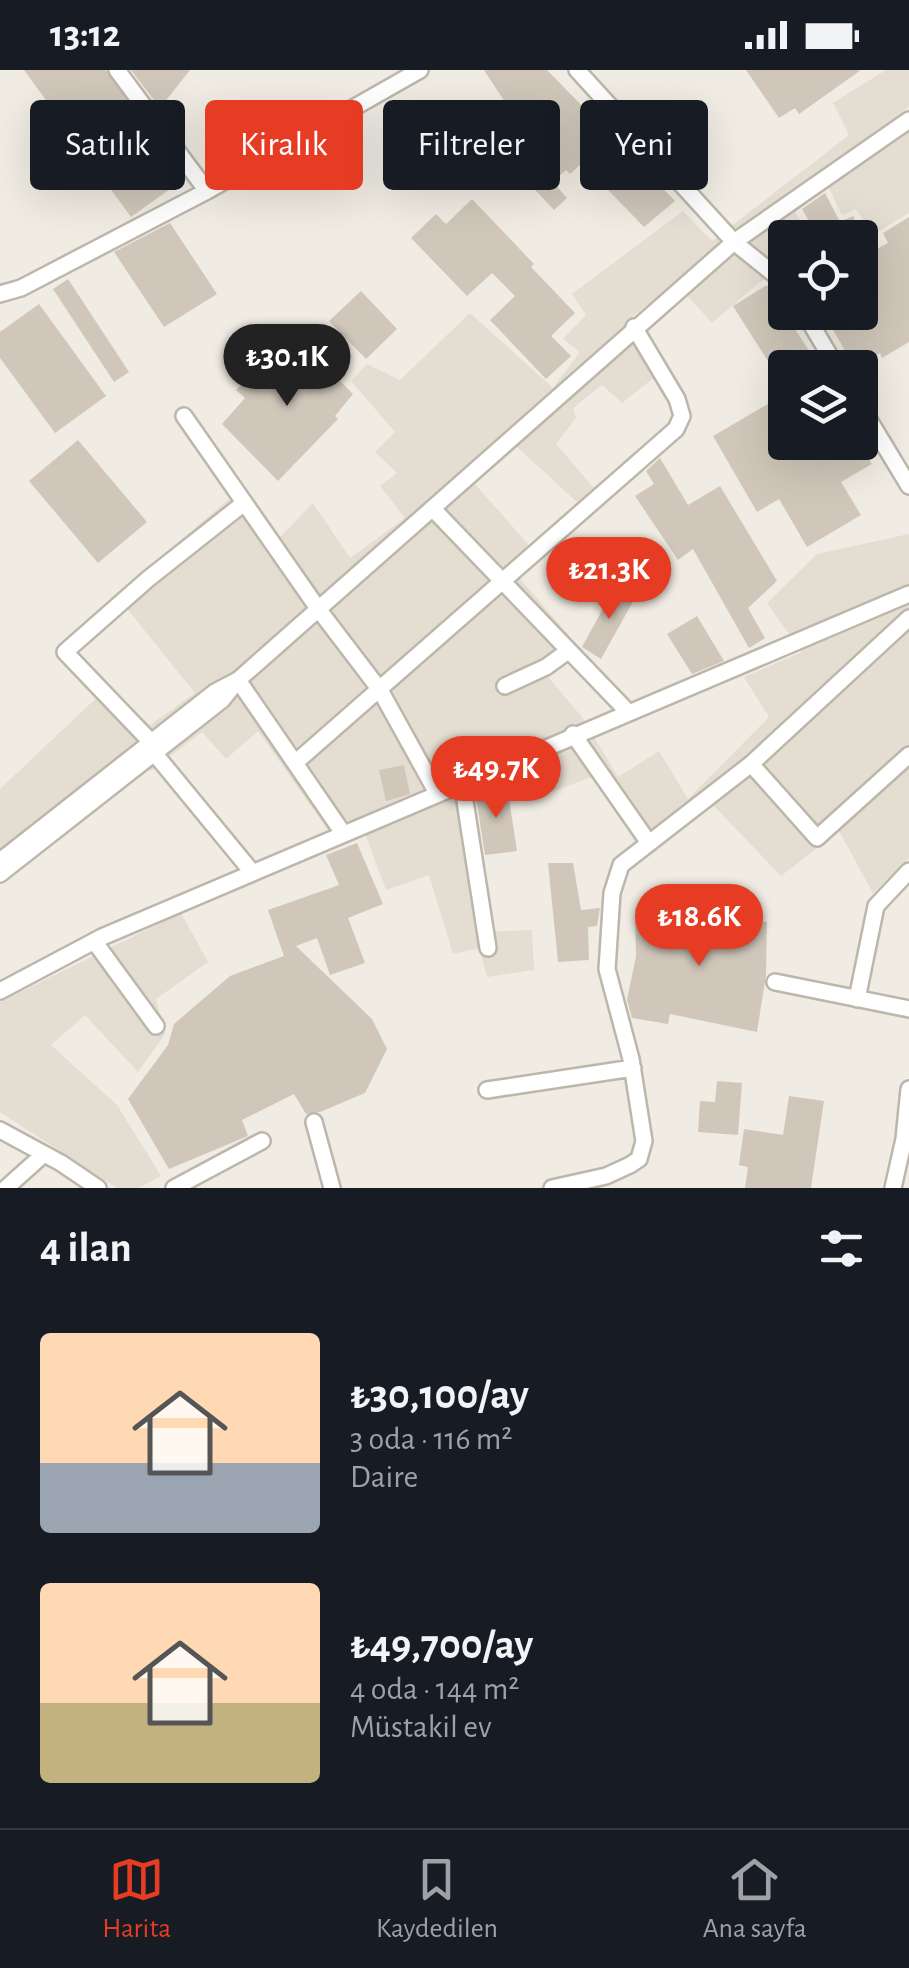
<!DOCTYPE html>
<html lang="tr">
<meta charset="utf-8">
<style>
:root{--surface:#171b24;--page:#242831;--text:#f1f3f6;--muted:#9ea1a6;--line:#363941;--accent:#e63c24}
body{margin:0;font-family:"Alegreya Sans",sans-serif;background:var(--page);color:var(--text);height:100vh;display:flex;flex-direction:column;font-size:38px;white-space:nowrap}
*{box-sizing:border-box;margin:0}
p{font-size:32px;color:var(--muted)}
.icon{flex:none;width:55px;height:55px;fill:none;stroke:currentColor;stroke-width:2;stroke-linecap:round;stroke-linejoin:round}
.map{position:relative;height:1118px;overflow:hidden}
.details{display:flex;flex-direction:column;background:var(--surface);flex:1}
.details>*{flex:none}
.hud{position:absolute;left:30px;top:30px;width:850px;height:90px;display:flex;gap:20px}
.tools{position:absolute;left:768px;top:150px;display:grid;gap:20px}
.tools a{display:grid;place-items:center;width:110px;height:110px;border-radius:10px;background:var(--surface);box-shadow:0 10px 40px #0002;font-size:50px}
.price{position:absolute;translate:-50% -85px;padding:0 22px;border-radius:35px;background:var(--accent);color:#fff;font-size:32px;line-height:65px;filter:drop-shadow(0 2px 5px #0008)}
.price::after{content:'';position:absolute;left:50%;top:60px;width:30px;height:22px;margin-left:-15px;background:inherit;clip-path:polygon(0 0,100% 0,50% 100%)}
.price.selected{background:#222;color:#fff}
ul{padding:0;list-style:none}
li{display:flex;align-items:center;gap:30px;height:250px;padding:0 40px}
li span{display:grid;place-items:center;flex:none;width:280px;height:200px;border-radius:10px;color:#555}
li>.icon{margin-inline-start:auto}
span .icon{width:120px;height:120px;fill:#fffc;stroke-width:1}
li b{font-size:42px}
h2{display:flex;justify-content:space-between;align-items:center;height:120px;padding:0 40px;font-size:42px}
.tag{padding:0 35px;border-radius:10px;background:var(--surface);box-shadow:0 10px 40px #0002;font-size:35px;line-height:90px}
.tag.selected{background:var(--accent);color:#fff}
.status{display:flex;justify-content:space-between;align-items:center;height:70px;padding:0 50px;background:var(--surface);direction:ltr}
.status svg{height:28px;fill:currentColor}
.dock{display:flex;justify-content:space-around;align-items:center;height:140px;border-top:2px solid var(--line);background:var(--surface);font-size:28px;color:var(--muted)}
.dock a{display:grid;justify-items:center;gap:5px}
.dock .selected{color:var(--accent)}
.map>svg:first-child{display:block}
.residential{fill:#e3ddd2}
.building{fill:#d0c7ba}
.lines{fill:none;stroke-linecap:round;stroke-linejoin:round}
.minor-casing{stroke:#bdb6aa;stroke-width:20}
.minor{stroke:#fff;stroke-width:15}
</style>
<div class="status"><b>13:12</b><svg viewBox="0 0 49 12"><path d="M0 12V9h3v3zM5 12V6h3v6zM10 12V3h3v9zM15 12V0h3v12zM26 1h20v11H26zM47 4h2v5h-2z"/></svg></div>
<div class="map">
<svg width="909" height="1118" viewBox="0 0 909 1118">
<rect width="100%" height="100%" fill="#f0ece3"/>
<path class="residential" d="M886,0H909V37L895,48L909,63V143L873,165L856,139L842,145L828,116L794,139L809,167L785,168V201L760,212L712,253L676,213L626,251L656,306L622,333L602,315L573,338L576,348L556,374L595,419L577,432L505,366L466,404L528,474L517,505L570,567L539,596L582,647L618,707L659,681L688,729L769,647L744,607L802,582L767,533L817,484L909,464V788L873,823L839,761L781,806L714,736L650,780L595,706L540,726L516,681L459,707L478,862L532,860L534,900L487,907L479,878L453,884L429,805L386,820L365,764L337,773L258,661L226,689L202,662L151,701L122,688L0,782V719L108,617L150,655L195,623L116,525L241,419L280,467L313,433L350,488L405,448L380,416L397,403L375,382L395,362L351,311L367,294L400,310L470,243L553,318L580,282L563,269L586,245L572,224L683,141L712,171L849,65L833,33Z
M181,843L208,892L156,929L165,964L138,1002L85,945L51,975L117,1035L161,1106L139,1118H117L0,1042V932Z"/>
<path class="building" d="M24,0H106L184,109L131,147Z
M131,0H190L160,38Z
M484,0H547L675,131L644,157L582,93L570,104L566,100L553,112L567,128L554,140L494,76L506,64L501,58L514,46Z
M746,0H861L799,44L795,38L779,48Z
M825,123L840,152L853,146L871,182L888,173L883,163L909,147V272L882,288L880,283L855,298L823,242H860V168H819L802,139Z
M472,129L534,194L531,197L575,243L551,266L571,286L546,309L490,250L515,226L492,203L467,226L411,168L436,144L446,154Z
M170,153L217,224L164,257L114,182Z
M68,209L129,302L114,312L53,219Z
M767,215L811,284L785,298V318L733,236Z
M361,221L397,259L366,289L329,251Z
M39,234L106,326L55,363L0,288V262Z
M301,272L353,324L335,346L338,349L278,411L222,354L245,328L236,320L273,283L281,292Z
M785,324V372H859L872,394L841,412L861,445L807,477L779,429L757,442L713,366Z
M78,370L147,452L98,493L29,411Z
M660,388L688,435L720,416L777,511L748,538L765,568L749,578L693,479L678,490L635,426L654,414L646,401Z
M616,515L636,526L601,589L582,577Z
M697,546L724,591L692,604L667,564Z
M404,695L410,724L386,731L379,700Z
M507,716L517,781L485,785L475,721Z
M357,773L383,834L348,848L365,893L330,905L317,868L296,876L372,949L387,979L365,1023L320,1042L306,1044L294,1024L242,1050L248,1066L169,1099L128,1029L168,975L174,954L230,906L284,886L268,840L339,815L326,785Z
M548,793H573L581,840L600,838L597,856L588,857L589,890L558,892Z
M635,838L703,849L704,841L767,852L766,905L757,962L670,944L668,954L632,948L627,930L636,886Z
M717,1011L742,1013L738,1065L698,1062L700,1031L715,1032Z
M789,1026L824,1031L811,1118H745L748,1097L739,1095L744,1059L783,1065Z"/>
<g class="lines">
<defs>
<path id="minor" d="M117,0L207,121
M577,0L734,172L785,213
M0,224L21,218L207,121L420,0
M804,242L837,298
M860,335L909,416
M184,346L319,540L380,620L437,723
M434,440L628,642
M505,616L546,597L568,581
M573,664L649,773
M152,673L65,582L148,509L244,433
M155,684L252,802
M295,693L676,359L682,346L677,329L634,257
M751,694L817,768L909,685
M462,712L488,878
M343,763L238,610L734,172L909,50
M0,791L215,622L238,610L222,630L0,804
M94,871L156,956
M775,912L909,939
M0,921L102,867L909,524
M857,929L876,836L909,801
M487,1020L633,998
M314,1052L332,1118
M0,1060L61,1093L98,1118
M6,1118L44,1084
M174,1118L262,1071
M552,1118L606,1106L630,1095L639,1089L644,1071L631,989L607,899L612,823L621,795L751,694L909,548
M893,1118L904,1069L909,1019"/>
</defs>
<use href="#minor" class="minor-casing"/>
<use href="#minor" class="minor"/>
</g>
</svg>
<div class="tools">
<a><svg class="icon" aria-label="locate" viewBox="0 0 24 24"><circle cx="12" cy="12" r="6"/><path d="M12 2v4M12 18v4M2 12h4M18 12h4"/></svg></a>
<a><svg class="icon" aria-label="layers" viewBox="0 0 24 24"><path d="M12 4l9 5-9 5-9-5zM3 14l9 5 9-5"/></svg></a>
</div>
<b class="price selected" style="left:287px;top:339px">₺30.1K</b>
<b class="price" style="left:609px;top:552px">₺21.3K</b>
<b class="price" style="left:496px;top:751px">₺49.7K</b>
<b class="price" style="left:699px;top:899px">₺18.6K</b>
<div class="hud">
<a class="tag">Satılık</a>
<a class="tag selected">Kiralık</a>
<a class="tag">Filtreler</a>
<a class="tag">Yeni</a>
</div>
</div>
<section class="details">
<h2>4 ilan<svg class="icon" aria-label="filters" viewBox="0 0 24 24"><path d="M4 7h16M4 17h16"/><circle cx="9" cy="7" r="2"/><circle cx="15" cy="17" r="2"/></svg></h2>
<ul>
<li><span style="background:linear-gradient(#ffd9b3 65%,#9aa5b1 0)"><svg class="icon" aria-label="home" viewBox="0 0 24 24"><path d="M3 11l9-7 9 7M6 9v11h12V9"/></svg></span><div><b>₺30,100/ay</b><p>3 oda · 116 m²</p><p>Daire</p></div></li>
<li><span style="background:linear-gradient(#ffd9b3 60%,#c2b280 0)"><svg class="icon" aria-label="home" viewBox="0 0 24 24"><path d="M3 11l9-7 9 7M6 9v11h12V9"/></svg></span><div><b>₺49,700/ay</b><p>4 oda · 144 m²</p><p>Müstakil ev</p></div></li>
</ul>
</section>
<nav class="dock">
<a class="selected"><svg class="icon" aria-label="map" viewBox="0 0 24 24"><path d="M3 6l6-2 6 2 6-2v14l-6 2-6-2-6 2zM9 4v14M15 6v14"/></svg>Harita</a>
<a><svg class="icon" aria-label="saved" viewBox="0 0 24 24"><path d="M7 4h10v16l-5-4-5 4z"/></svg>Kaydedilen</a>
<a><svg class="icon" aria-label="home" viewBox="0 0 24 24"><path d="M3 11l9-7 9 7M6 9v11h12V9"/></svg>Ana sayfa</a>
</nav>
